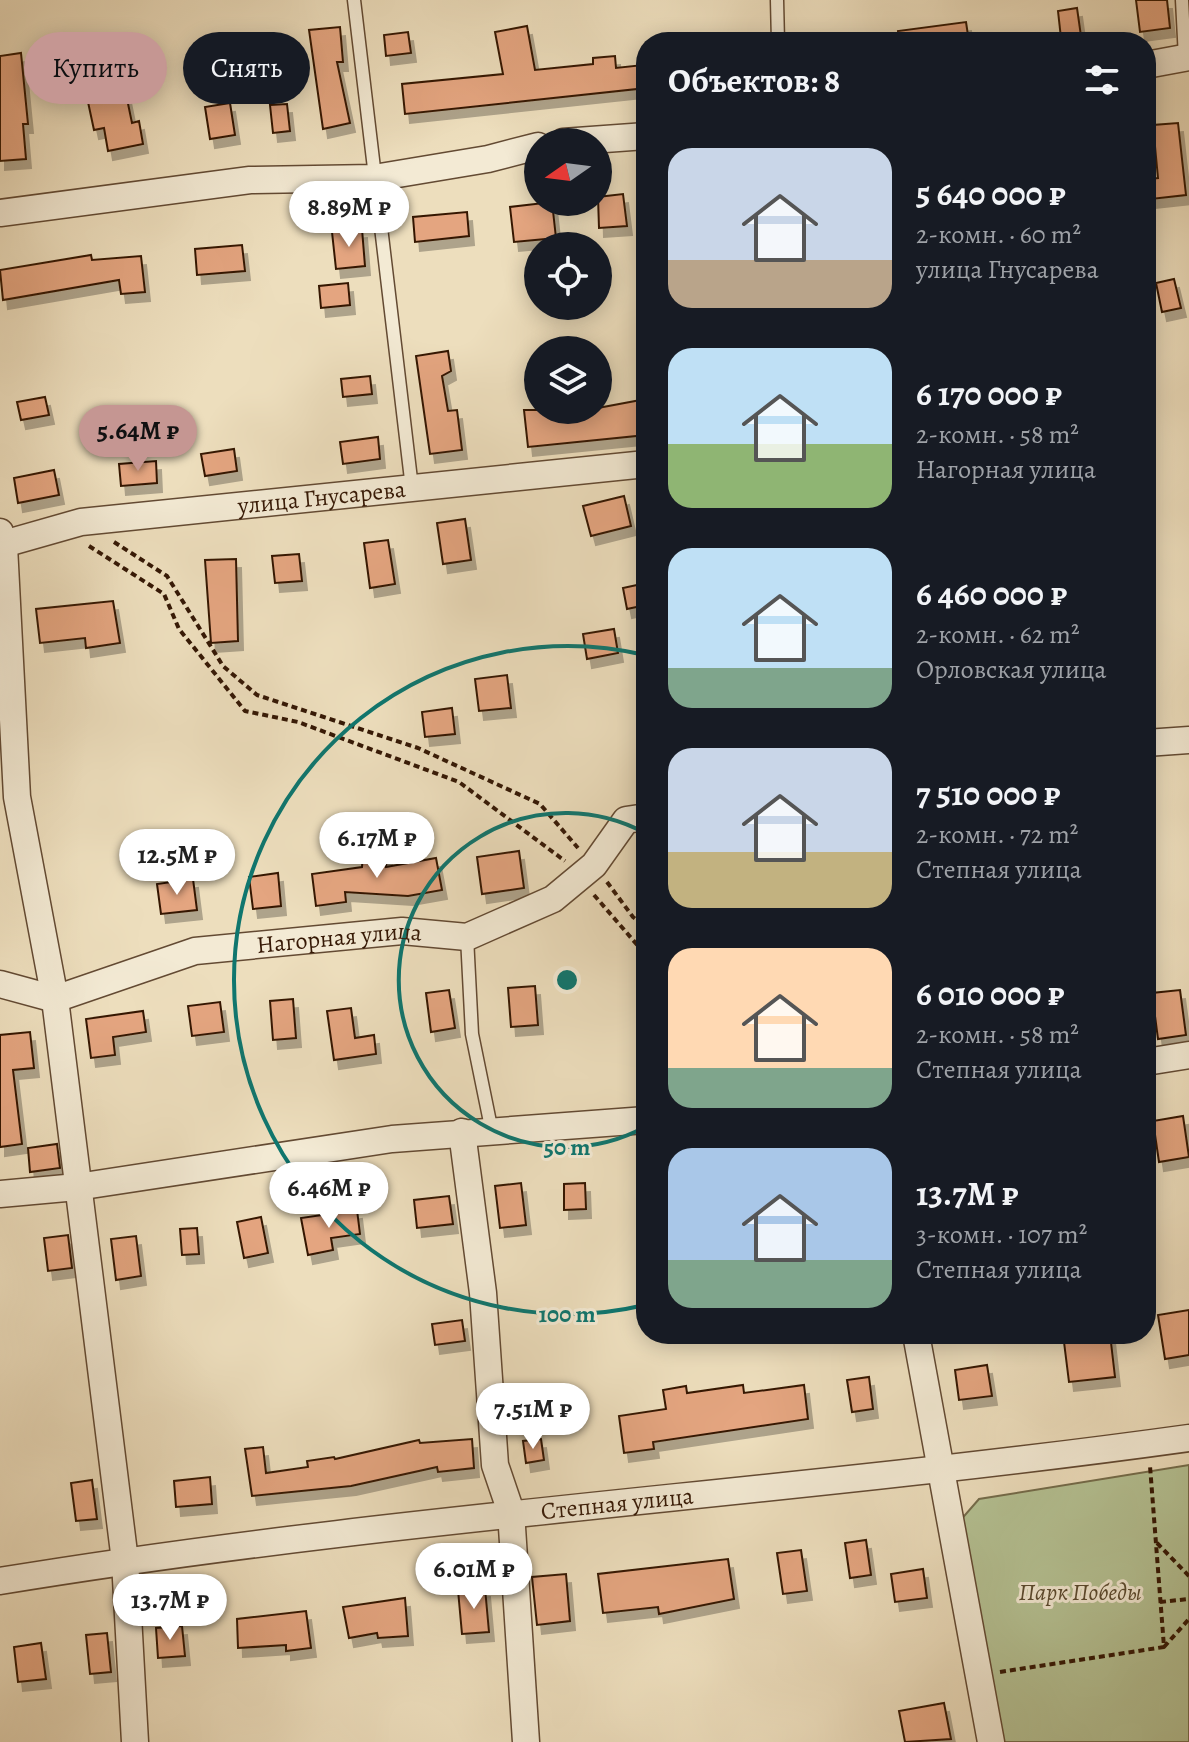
<!DOCTYPE html>
<html lang="ru">
<meta charset="utf-8">
<style>
:root{--surface:#171b24;--page:#242831;--text:#f1f3f6;--muted:#9ea1a6;--accent:#c59692}
body{margin:0;font-family:Alegreya,serif;background:var(--page);color:var(--text);height:100vh;display:flex;flex-direction:column;font-size:30px;white-space:nowrap}
*{box-sizing:border-box;margin:0}
p{font-size:26px;color:var(--muted)}
.icon{flex:none;width:44px;height:44px;fill:none;stroke:currentColor;stroke-width:2;stroke-linecap:round;stroke-linejoin:round}
.map{position:relative;flex:1;overflow:hidden}
.sheet{position:absolute;left:636px;top:32px;width:520px;height:1312px;display:flex;flex-direction:column;background:var(--surface);border-radius:32px;box-shadow:0 4px 20px #0003}
.sheet>*{flex:none}
.guide{position:absolute;left:24px;top:32px;width:492px;height:72px;display:flex;gap:16px}
.needle{width:52px;rotate:256deg}
.fabs{position:absolute;left:524px;top:128px;display:grid;gap:16px}
.fabs a{display:grid;place-items:center;width:88px;height:88px;border-radius:50%;background:var(--surface);box-shadow:0 4px 20px #0003;font-size:40px}
.price{position:absolute;translate:-50% -68px;padding:0 18px;border-radius:28px;background:#fff;color:#222;font-size:26px;line-height:52px;filter:drop-shadow(0 2px 4px #0008)}
.price::after{content:'';position:absolute;left:50%;top:48px;width:24px;height:18px;margin-left:-12px;background:inherit;clip-path:polygon(0 0,100% 0,50% 100%)}
.price.on{background:var(--accent);color:#111}
ul{padding:0;list-style:none}
li{display:flex;align-items:center;gap:24px;height:200px;padding:0 32px}
li span{display:grid;place-items:center;flex:none;width:224px;height:160px;border-radius:24px;color:#555}
li>.icon{margin-inline-start:auto}
span .icon{width:96px;height:96px;fill:#fffc;stroke-width:1}
li b{font-size:34px}
h2{display:flex;justify-content:space-between;align-items:center;height:96px;padding:0 32px;font-size:34px}
.chip{padding:0 28px;border-radius:36px;background:var(--surface);box-shadow:0 4px 20px #0003;font-size:28px;line-height:72px}
.chip.on{background:var(--accent);color:#111}
.map>svg:first-child{display:block}
.green{fill:#b5c294;stroke:#756d4c;stroke-width:2}
.building{fill:#e4a580;stroke:#351805;stroke-width:2;filter:url(#shadow)}
.lines{fill:none;stroke-linecap:round;stroke-linejoin:round}
.lane-casing{stroke:#634a33;stroke-width:15}
.street-casing{stroke:#634a33;stroke-width:29}
.path{stroke:#351805;stroke-width:4;stroke-dasharray:6 4;stroke-linecap:butt}
.lane{stroke:#f3ead4;stroke-width:12}
.street{stroke:#f3ead4;stroke-width:26}
.ring{fill:none;stroke:#0f766e;stroke-width:4}
.labels{text-anchor:middle;stroke-width:6;stroke-linejoin:round;paint-order:stroke}
.street-label{font-size:24px;fill:#351805;stroke:#f3ead4}
.park-label{font-size:24px;font-style:italic;fill:#5b4b30;stroke:#f3ead4}
.centre{fill:#0f766e;stroke:#f3ead4;stroke-width:4}
.ring-label{font-size:24px;text-anchor:middle;font-weight:bold;fill:#0f766e;stroke:#f3ead4;stroke-width:6;stroke-linejoin:round;paint-order:stroke}
</style>
<div class="map">
<svg width="1189" height="1742" viewBox="0 0 1189 1742">
<defs>
<filter id="shadow"><feDropShadow dx="5" dy="9" stdDeviation="0" flood-color="#0004"/></filter>
</defs>
<rect width="100%" height="100%" fill="#eddebd"/>
<filter id="stains"><feTurbulence type="fractalNoise" baseFrequency=".0025" numOctaves="4"/><feColorMatrix values="0 0 0 0 .2 0 0 0 0 .09 0 0 0 0 .02 0 0 0 .5 -.17"/></filter>
<radialGradient id="worn" r=".72"><stop offset=".6" stop-color="#630" stop-opacity="0"/><stop offset="1" stop-color="#630" stop-opacity=".3"/></radialGradient>
<path class="green" d="M1189,1465V1742H997L958,1523L979,1499Z"/>
<path class="building" d="M1136,0H1167L1170,28L1140,32Z
M1077,8L1081,36L1061,38L1058,11Z
M966,22L969,42H899L898,31Z
M527,26L535,70L593,64V58L615,56L616,68L643,65L646,88L405,114L402,84L503,74L495,32Z
M340,27L343,62H337L350,123L323,129L309,30Z
M408,32L411,53L386,56L384,35Z
M21,53L28,124H23L26,159L0,161V56Z
M126,94L132,123L139,121L143,144L108,151L104,128L94,130L88,102Z
M230,103L235,135L210,139L205,107Z
M287,104L290,131L273,133L270,105Z
M1178,123L1186,195L1151,199L1148,179L1158,178L1153,125Z
M623,194L627,226L599,228L598,197Z
M552,202L556,238L514,242L510,207Z
M467,212L469,236L415,242L413,217Z
M362,229L365,266L336,269L332,232Z
M242,245L245,271L197,275L195,249Z
M91,255L92,260L141,256L145,292L121,294L119,280L3,300L0,270Z
M1174,279L1181,308L1162,312L1156,283Z
M348,283L350,305L321,308L319,286Z
M448,351L451,371L442,376L448,411L457,410L462,450L430,454L416,356Z
M370,376L372,394L343,397L341,379Z
M45,397L49,415L21,420L17,402Z
M646,399V435L528,447L524,410H555V416Z
M378,437L380,459L343,464L340,442Z
M234,449L237,471L205,476L201,454Z
M156,461L157,483L121,486L119,464Z
M54,470L59,495L18,503L14,478Z
M624,496L631,526L591,536L583,506Z
M465,519L471,560L443,564L437,523Z
M388,540L395,584L370,588L364,543Z
M299,554L302,581L275,583L272,556Z
M236,559L238,641L211,643L205,560Z
M646,583V605L627,609L623,588Z
M113,601L120,643L86,648L85,638L40,643L36,609Z
M614,629L618,653L587,659L583,634Z
M507,675L511,708L479,711L475,679Z
M452,708L455,734L425,737L422,712Z
M519,851L524,888L482,894L477,857Z
M363,853L387,854L386,867L436,858L442,890L408,896L345,892L346,902L316,906L312,874L362,867Z
M278,873L281,906L253,909L249,877Z
M193,879L197,910L161,914L157,884Z
M535,986L538,1025L511,1027L508,988Z
M449,990L455,1028L431,1032L426,993Z
M1180,990L1186,1035L1158,1039L1152,993Z
M293,999L296,1038L273,1040L270,1001Z
M220,1002L224,1032L192,1036L188,1006Z
M351,1008L355,1038L374,1035L376,1054L334,1060L327,1011Z
M143,1011L146,1032L113,1037L115,1055L91,1058L86,1019Z
M30,1032L34,1068L13,1070L22,1144L0,1147V1035Z
M1183,1116L1189,1157L1159,1162L1153,1121Z
M57,1144L60,1168L30,1172L28,1148Z
M521,1183L526,1225L500,1228L495,1186Z
M585,1183L586,1209L564,1210V1184Z
M449,1196L453,1224L417,1228L414,1200Z
M357,1210L360,1234L331,1238L333,1250L308,1255L301,1218Z
M261,1217L268,1253L244,1258L237,1222Z
M197,1228L199,1254L182,1255L180,1229Z
M68,1235L72,1268L48,1271L44,1238Z
M136,1236L141,1276L116,1280L111,1239Z
M1189,1310V1355L1165,1359L1158,1315Z
M462,1320L465,1341L435,1345L432,1324Z
M1063,1334H1110L1115,1377L1069,1382Z
M987,1365L992,1396L959,1400L955,1370Z
M869,1377L873,1409L852,1412L847,1380Z
M743,1385L744,1393L804,1385L808,1419L653,1442L654,1449L624,1453L619,1416L666,1409L663,1390L686,1386L687,1393Z
M472,1439L474,1468L438,1472L437,1467L351,1486L252,1496L245,1449L263,1447L266,1473L308,1467L307,1461L334,1457L335,1459L419,1440L420,1443Z
M541,1439L544,1460L526,1463L523,1441Z
M210,1477L212,1504L176,1507L174,1481Z
M92,1480L97,1519L76,1521L71,1483Z
M866,1540L871,1575L850,1578L845,1543Z
M801,1550L807,1591L783,1594L777,1553Z
M728,1559L734,1599L659,1614L658,1607L603,1613L598,1574Z
M923,1569L927,1598L895,1602L891,1574Z
M566,1574L570,1621L537,1625L532,1577Z
M485,1588L489,1632L462,1634L458,1590Z
M405,1598L408,1636L378,1638L377,1633L349,1638L343,1607Z
M306,1611L311,1648L286,1651V1645L238,1648L237,1619Z
M182,1626L185,1656L158,1658L156,1628Z
M107,1633L111,1672L90,1674L86,1635Z
M41,1643L46,1679L18,1682L14,1647Z
M944,1703L951,1739L905,1742L899,1711Z"/>
<g class="lines">
<defs>
<path id="lane" d="M354,0L412,488
M777,0L778,42
M1182,0L1185,58
M467,937L472,1034L492,1132"/>
<g id="street">
<path d="M1146,65L1189,57"/>
<path d="M563,142L646,136"/>
<path d="M0,213L250,180L374,178L488,159L538,146"/>
<path d="M0,532L4,546L17,797L55,999L125,1561L135,1742"/>
<path id="s1" d="M0,545L81,522L646,464"/>
<path d="M1146,743L1189,740"/>
<path id="s2" d="M0,984L55,999L195,951L402,931L467,937L553,899L594,865L626,820L646,817"/>
<path d="M1146,1062L1189,1055"/>
<path d="M462,1132L483,1293L495,1465L511,1512L526,1742"/>
<path d="M0,1194L77,1187L392,1139L646,1120"/>
<path d="M916,1334L991,1742"/>
<path id="s3" d="M0,1581C394,1516 793,1493 1189,1438"/>
</g>
</defs>
<use href="#lane" class="lane-casing"/>
<use href="#street" class="street-casing"/>
<path class="path" d="M114,542L167,576L223,666L257,695L418,748L540,804L578,848
M89,546L164,594L179,629L245,711L298,722L459,782L565,861
M607,882L633,917L646,927
M594,895L646,955
M1157,1543L1189,1576
M1160,1602L1189,1599
M1164,1647L1189,1619
M1000,1672L1164,1647L1150,1466"/>
<use href="#lane" class="lane"/>
<use href="#street" class="street"/>
</g>
<g class="ring">
<path d="M645 1127A167 167 0 1 1 645 833"/>
<path d="M645 1305A334 334 0 1 1 645 655"/>
</g>
<g class="labels">
<g class="street-label">
<text dy="8" stroke="none"><textPath href="#s1" startOffset="326">улица Гнусарева</textPath></text>
<text dy="8" stroke="none"><textPath href="#s2" startOffset="350">Нагорная улица</textPath></text>
<text dy="8" stroke="none"><textPath href="#s3" startOffset="622">Степная улица</textPath></text>
</g>
<g class="park-label">
<text x="1080" y="1600">Парк Победы</text>
</g>
</g>
<circle cx="567" cy="980" r="12" class="centre"/>
<g class="ring-label">
<text x="567" y="1155">50 m</text>
<text x="567" y="1322">100 m</text>
</g>
<rect width="100%" height="100%" filter="url(#stains)"/>
<rect width="100%" height="100%" fill="url(#worn)"/>
</svg>
<div class="fabs">
<a><svg class="needle" viewBox="-14 -14 28 28"><path d="M0-13l5 13h-10z" fill="#e53935"/><path d="M0 13l5-13h-10z" fill="#9ea1a6"/></svg></a>
<a><svg class="icon" aria-label="locate" viewBox="0 0 24 24"><circle cx="12" cy="12" r="6"/><path d="M12 2v4M12 18v4M2 12h4M18 12h4"/></svg></a>
<a><svg class="icon" aria-label="layers" viewBox="0 0 24 24"><path d="M12 4l9 5-9 5-9-5zM3 14l9 5 9-5"/></svg></a>
</div>
<b class="price" style="left:349px;top:249px">8.89M ₽</b>
<b class="price on" style="left:138px;top:473px">5.64M ₽</b>
<b class="price" style="left:377px;top:880px">6.17M ₽</b>
<b class="price" style="left:177px;top:897px">12.5M ₽</b>
<b class="price" style="left:329px;top:1230px">6.46M ₽</b>
<b class="price" style="left:533px;top:1451px">7.51M ₽</b>
<b class="price" style="left:474px;top:1611px">6.01M ₽</b>
<b class="price" style="left:170px;top:1642px">13.7M ₽</b>
<div class="guide">
<a class="chip on">Купить</a>
<a class="chip">Снять</a>
</div>
<section class="sheet">
<h2>Объектов: 8<svg class="icon" aria-label="filters" viewBox="0 0 24 24"><path d="M4 7h16M4 17h16"/><circle cx="9" cy="7" r="2"/><circle cx="15" cy="17" r="2"/></svg></h2>
<ul>
<li><span style="background:linear-gradient(#c9d6e8 70%,#b9a48a 0)"><svg class="icon" aria-label="home" viewBox="0 0 24 24"><path d="M3 11l9-7 9 7M6 9v11h12V9"/></svg></span><div><b>5 640 000 ₽</b><p>2-комн. · 60 m²</p><p>улица Гнусарева</p></div></li>
<li><span style="background:linear-gradient(#bfe0f5 60%,#8fb573 0)"><svg class="icon" aria-label="home" viewBox="0 0 24 24"><path d="M3 11l9-7 9 7M6 9v11h12V9"/></svg></span><div><b>6 170 000 ₽</b><p>2-комн. · 58 m²</p><p>Нагорная улица</p></div></li>
<li><span style="background:linear-gradient(#bfe0f5 75%,#7fa58c 0)"><svg class="icon" aria-label="home" viewBox="0 0 24 24"><path d="M3 11l9-7 9 7M6 9v11h12V9"/></svg></span><div><b>6 460 000 ₽</b><p>2-комн. · 62 m²</p><p>Орловская улица</p></div></li>
<li><span style="background:linear-gradient(#c9d6e8 65%,#c2b280 0)"><svg class="icon" aria-label="home" viewBox="0 0 24 24"><path d="M3 11l9-7 9 7M6 9v11h12V9"/></svg></span><div><b>7 510 000 ₽</b><p>2-комн. · 72 m²</p><p>Степная улица</p></div></li>
<li><span style="background:linear-gradient(#ffd9b3 75%,#7fa58c 0)"><svg class="icon" aria-label="home" viewBox="0 0 24 24"><path d="M3 11l9-7 9 7M6 9v11h12V9"/></svg></span><div><b>6 010 000 ₽</b><p>2-комн. · 58 m²</p><p>Степная улица</p></div></li>
<li><span style="background:linear-gradient(#a9c7e8 70%,#7fa58c 0)"><svg class="icon" aria-label="home" viewBox="0 0 24 24"><path d="M3 11l9-7 9 7M6 9v11h12V9"/></svg></span><div><b>13.7M ₽</b><p>3-комн. · 107 m²</p><p>Степная улица</p></div></li>
</ul>
</section>
</div>
